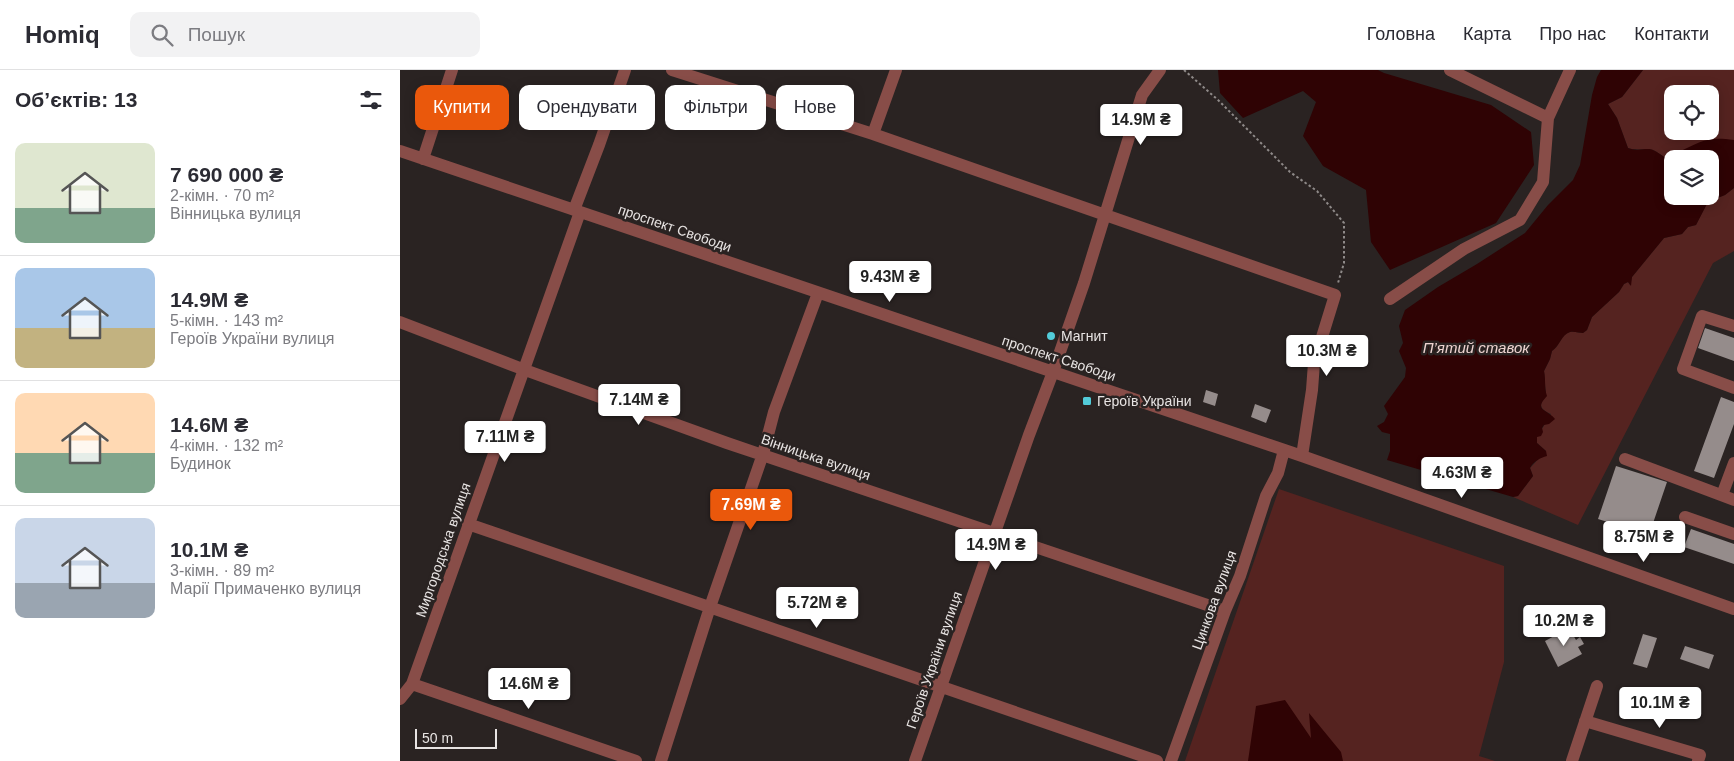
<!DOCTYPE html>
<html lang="uk">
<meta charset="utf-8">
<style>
:root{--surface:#fff;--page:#f2f2f3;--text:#2b2b33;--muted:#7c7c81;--line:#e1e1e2;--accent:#ea580c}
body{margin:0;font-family:Arial,sans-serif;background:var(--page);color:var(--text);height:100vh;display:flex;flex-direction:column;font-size:19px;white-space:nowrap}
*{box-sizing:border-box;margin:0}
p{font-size:16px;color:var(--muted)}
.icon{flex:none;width:28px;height:28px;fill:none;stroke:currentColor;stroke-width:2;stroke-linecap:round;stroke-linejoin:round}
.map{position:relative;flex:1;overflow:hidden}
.panel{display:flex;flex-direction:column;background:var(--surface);width:400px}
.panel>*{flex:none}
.top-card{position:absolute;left:15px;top:15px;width:475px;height:45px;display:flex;gap:10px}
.buttons{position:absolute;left:1264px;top:15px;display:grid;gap:10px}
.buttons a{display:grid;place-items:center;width:55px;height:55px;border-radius:10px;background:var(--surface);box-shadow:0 2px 12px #0003;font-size:25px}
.scale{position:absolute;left:15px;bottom:12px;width:82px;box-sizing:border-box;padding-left:5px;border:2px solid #e8e4e3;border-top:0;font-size:14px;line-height:18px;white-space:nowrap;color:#e8e4e3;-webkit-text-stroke:4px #2a2322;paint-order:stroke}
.price{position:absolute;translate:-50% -42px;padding:0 11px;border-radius:5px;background:#fff;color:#222;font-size:16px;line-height:32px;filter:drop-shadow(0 1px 2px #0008)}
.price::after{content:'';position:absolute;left:50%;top:30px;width:15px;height:11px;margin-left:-8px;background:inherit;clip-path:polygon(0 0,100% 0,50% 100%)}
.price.selected{background:var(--accent);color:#fff}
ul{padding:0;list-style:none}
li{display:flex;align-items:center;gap:15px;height:125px;padding:0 15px}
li+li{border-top:1px solid var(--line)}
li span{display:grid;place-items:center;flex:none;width:140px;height:100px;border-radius:10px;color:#555}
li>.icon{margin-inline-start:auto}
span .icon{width:60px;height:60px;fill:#fffc;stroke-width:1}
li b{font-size:21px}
h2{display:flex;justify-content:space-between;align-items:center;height:60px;padding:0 15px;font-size:21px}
.tag{padding:0 18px;border-radius:10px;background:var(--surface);box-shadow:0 2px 12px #0003;font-size:18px;line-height:45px}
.tag.selected{background:var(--accent);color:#fff}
header{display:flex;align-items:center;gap:30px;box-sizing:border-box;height:70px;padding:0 25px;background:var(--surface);border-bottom:1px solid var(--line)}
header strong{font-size:24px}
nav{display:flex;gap:28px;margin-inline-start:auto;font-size:18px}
.search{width:350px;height:45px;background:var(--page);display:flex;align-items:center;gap:12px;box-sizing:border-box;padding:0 18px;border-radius:10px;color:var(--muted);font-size:19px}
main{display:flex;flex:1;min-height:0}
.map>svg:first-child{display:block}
.green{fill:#552320;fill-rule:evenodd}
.water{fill:#2f0304}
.building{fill:#958c8b}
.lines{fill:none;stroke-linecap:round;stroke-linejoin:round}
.path{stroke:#8f8a89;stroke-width:2;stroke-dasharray:2.5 2.5;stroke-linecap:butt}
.minor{stroke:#884d48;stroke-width:12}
.poi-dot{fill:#52cbd9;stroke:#2a2322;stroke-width:2}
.labels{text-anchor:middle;stroke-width:5;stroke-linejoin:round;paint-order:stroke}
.street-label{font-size:14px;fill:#e8e4e3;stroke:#2a2322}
.poi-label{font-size:14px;fill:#e8e4e3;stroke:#2a2322;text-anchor:start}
.water-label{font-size:15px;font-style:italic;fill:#eed4d1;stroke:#2a2322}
</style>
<header>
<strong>Homiq</strong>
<div class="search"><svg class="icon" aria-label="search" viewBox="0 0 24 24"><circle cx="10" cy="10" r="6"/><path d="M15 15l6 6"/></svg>Пошук</div>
<nav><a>Головна</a><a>Карта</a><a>Про нас</a><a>Контакти</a></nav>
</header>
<main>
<section class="panel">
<h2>Об’єктів: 13<svg class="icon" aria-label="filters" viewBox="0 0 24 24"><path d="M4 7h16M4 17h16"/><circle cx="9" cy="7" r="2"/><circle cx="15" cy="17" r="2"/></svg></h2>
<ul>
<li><span style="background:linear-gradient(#dfe7d0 65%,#7fa58c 0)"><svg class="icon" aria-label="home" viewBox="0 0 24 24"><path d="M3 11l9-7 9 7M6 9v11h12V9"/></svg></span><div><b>7 690 000 ₴</b><p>2-кімн. · 70 m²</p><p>Вінницька вулиця</p></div></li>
<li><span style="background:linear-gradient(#a9c7e8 60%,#c2b280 0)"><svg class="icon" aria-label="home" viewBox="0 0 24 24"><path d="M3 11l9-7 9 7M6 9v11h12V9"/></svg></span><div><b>14.9M ₴</b><p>5-кімн. · 143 m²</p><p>Героїв України вулиця</p></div></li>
<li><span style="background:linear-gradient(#ffd9b3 60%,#7fa58c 0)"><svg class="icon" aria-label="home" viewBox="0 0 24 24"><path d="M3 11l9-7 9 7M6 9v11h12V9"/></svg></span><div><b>14.6M ₴</b><p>4-кімн. · 132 m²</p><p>Будинок</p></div></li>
<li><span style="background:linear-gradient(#c9d6e8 65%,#9aa5b1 0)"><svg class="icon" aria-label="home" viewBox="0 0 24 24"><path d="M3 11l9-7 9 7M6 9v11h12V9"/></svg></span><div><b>10.1M ₴</b><p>3-кімн. · 89 m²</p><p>Марії Примаченко вулиця</p></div></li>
</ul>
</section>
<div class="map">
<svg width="1334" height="691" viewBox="0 0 1334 691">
<rect width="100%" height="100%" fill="#2a2322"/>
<path class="green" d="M1243,0H1334V70L1279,82L1278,89H1272V90C1265,89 1260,83 1253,80C1247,78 1238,81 1228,78L1217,48L1208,34L1222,27ZM1272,24H1310V61H1272Z
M1334,118V181L1313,193L1178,455L1113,427L1118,426L1133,406L1130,398L1146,381L1137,373V367L1151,344C1140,339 1138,335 1146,326L1144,301L1150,289L1152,281C1160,276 1161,264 1170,262C1174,261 1180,263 1183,263L1187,260L1192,247L1219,222L1224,214L1228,212L1230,215L1232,207L1264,168L1282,164L1288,157L1296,155L1308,131L1325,125Z
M879,419L1104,496V592L1079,686L1095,691H785Z"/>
<path class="water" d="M818,0H978L984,3L1091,35L1131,62L1134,95L1096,153L990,200L971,172L966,120L923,96L903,66L916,32L903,21L843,48L820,23Z
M1201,0H1243L1222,27L1208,34L1217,48L1228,78C1238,82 1247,77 1253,80C1260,83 1265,89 1272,90V126H1310V89H1278L1279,82C1301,71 1308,66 1334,70V118L1325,125L1308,132L1296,155L1288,157L1282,164L1264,168L1232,207L1231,216L1228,212L1224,214L1219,222L1192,247L1187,260L1183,263C1180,263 1174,261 1170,262C1161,265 1160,276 1152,281L1150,289L1144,301C1146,310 1144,317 1147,326C1133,341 1147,339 1155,349L1149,354L1144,355L1142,358L1143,362L1141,366L1137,367V373L1146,381L1147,386C1140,388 1134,391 1130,398L1133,406L1118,426L1113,427L987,390L990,381V364L982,362L977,356L984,352L988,344L984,336L1005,307L1006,298L999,281L1003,273L999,256L1005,240L1038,217L1077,194L1125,163L1148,135L1173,110L1180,95L1192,25L1197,7Z
M885,630L911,668L909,643L941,682L943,691H848L856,636Z"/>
<path class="building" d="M1305,258L1334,268V291L1298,278Z
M806,320L818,324L815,336L803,332Z
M1321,327L1334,332V354L1314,408L1294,401Z
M855,334L871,340L866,353L851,347Z
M1216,396L1267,412L1249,465L1198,449Z
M1291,459L1334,474V494L1284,477Z
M1169,558L1176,570L1180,567L1184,574L1178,577L1182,584L1158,597L1145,571Z
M1243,564L1257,568L1247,598L1233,594Z
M1285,576L1314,585L1309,599L1280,589Z"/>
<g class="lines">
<path class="path" d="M784,0L818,30L890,102L917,121L944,153V193L938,213"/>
<path class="minor" d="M272,0L473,64L935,225L914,293L912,320L902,386
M1148,48L1170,0
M473,64L496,0
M0,81L902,386L1334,539
M23,89L52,0
M174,140L199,75L225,0
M990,229L1064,179L1120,150L1143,112L1148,48L1050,0
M0,252L125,300L327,373L825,541
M1334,256L1302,246L1283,299L1334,318
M1225,389L1334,430
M1322,425L1334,393
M1285,447L1334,464
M68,454L757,691
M12,614L236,691
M0,629L12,614L180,142
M1185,651L1300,685L1298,691
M261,691L310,537L363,384L374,342L418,223
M515,691L629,365L653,302L684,213L742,25L760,0
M771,691L825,541L840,506L866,426L878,403L884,380
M1172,691L1197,616"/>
</g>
<g class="poi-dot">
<circle cx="651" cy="266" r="5"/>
<rect x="682" y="326" width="10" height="10" rx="2.5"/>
</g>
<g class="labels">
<g class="street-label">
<text transform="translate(275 158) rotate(19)" y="5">проспект Свободи</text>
<text transform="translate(659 288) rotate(18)" y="5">проспект Свободи</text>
<text transform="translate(416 387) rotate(19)" y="5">Вінницька вулиця</text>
<text transform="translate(43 480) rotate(-71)" y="5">Миргородська вулиця</text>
<text transform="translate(814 530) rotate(-70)" y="5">Цинкова вулиця</text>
<text transform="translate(534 590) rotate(-71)" y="5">Героїв України вулиця</text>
</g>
<g class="poi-label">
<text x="661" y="271">Магнит</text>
<text x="697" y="336">Героїв України</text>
</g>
<g class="water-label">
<text x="1076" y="283">П’ятий ставок</text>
</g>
</g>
</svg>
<div class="buttons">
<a><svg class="icon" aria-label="locate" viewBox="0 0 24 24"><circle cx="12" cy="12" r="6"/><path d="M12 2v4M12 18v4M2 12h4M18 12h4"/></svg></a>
<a><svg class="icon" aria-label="layers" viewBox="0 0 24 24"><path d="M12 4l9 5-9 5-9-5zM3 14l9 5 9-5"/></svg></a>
</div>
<div class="scale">50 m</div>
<b class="price" style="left:741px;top:76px">14.9M ₴</b>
<b class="price" style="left:490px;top:233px">9.43M ₴</b>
<b class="price" style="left:927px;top:307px">10.3M ₴</b>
<b class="price" style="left:239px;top:356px">7.14M ₴</b>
<b class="price" style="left:105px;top:393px">7.11M ₴</b>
<b class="price" style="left:1062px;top:429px">4.63M ₴</b>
<b class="price selected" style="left:351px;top:461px">7.69M ₴</b>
<b class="price" style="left:1244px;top:493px">8.75M ₴</b>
<b class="price" style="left:596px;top:501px">14.9M ₴</b>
<b class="price" style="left:417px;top:559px">5.72M ₴</b>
<b class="price" style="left:1164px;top:577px">10.2M ₴</b>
<b class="price" style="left:129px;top:640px">14.6M ₴</b>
<b class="price" style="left:1260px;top:659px">10.1M ₴</b>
<div class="top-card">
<a class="tag selected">Купити</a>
<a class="tag">Орендувати</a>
<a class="tag">Фільтри</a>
<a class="tag">Нове</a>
</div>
</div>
</main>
